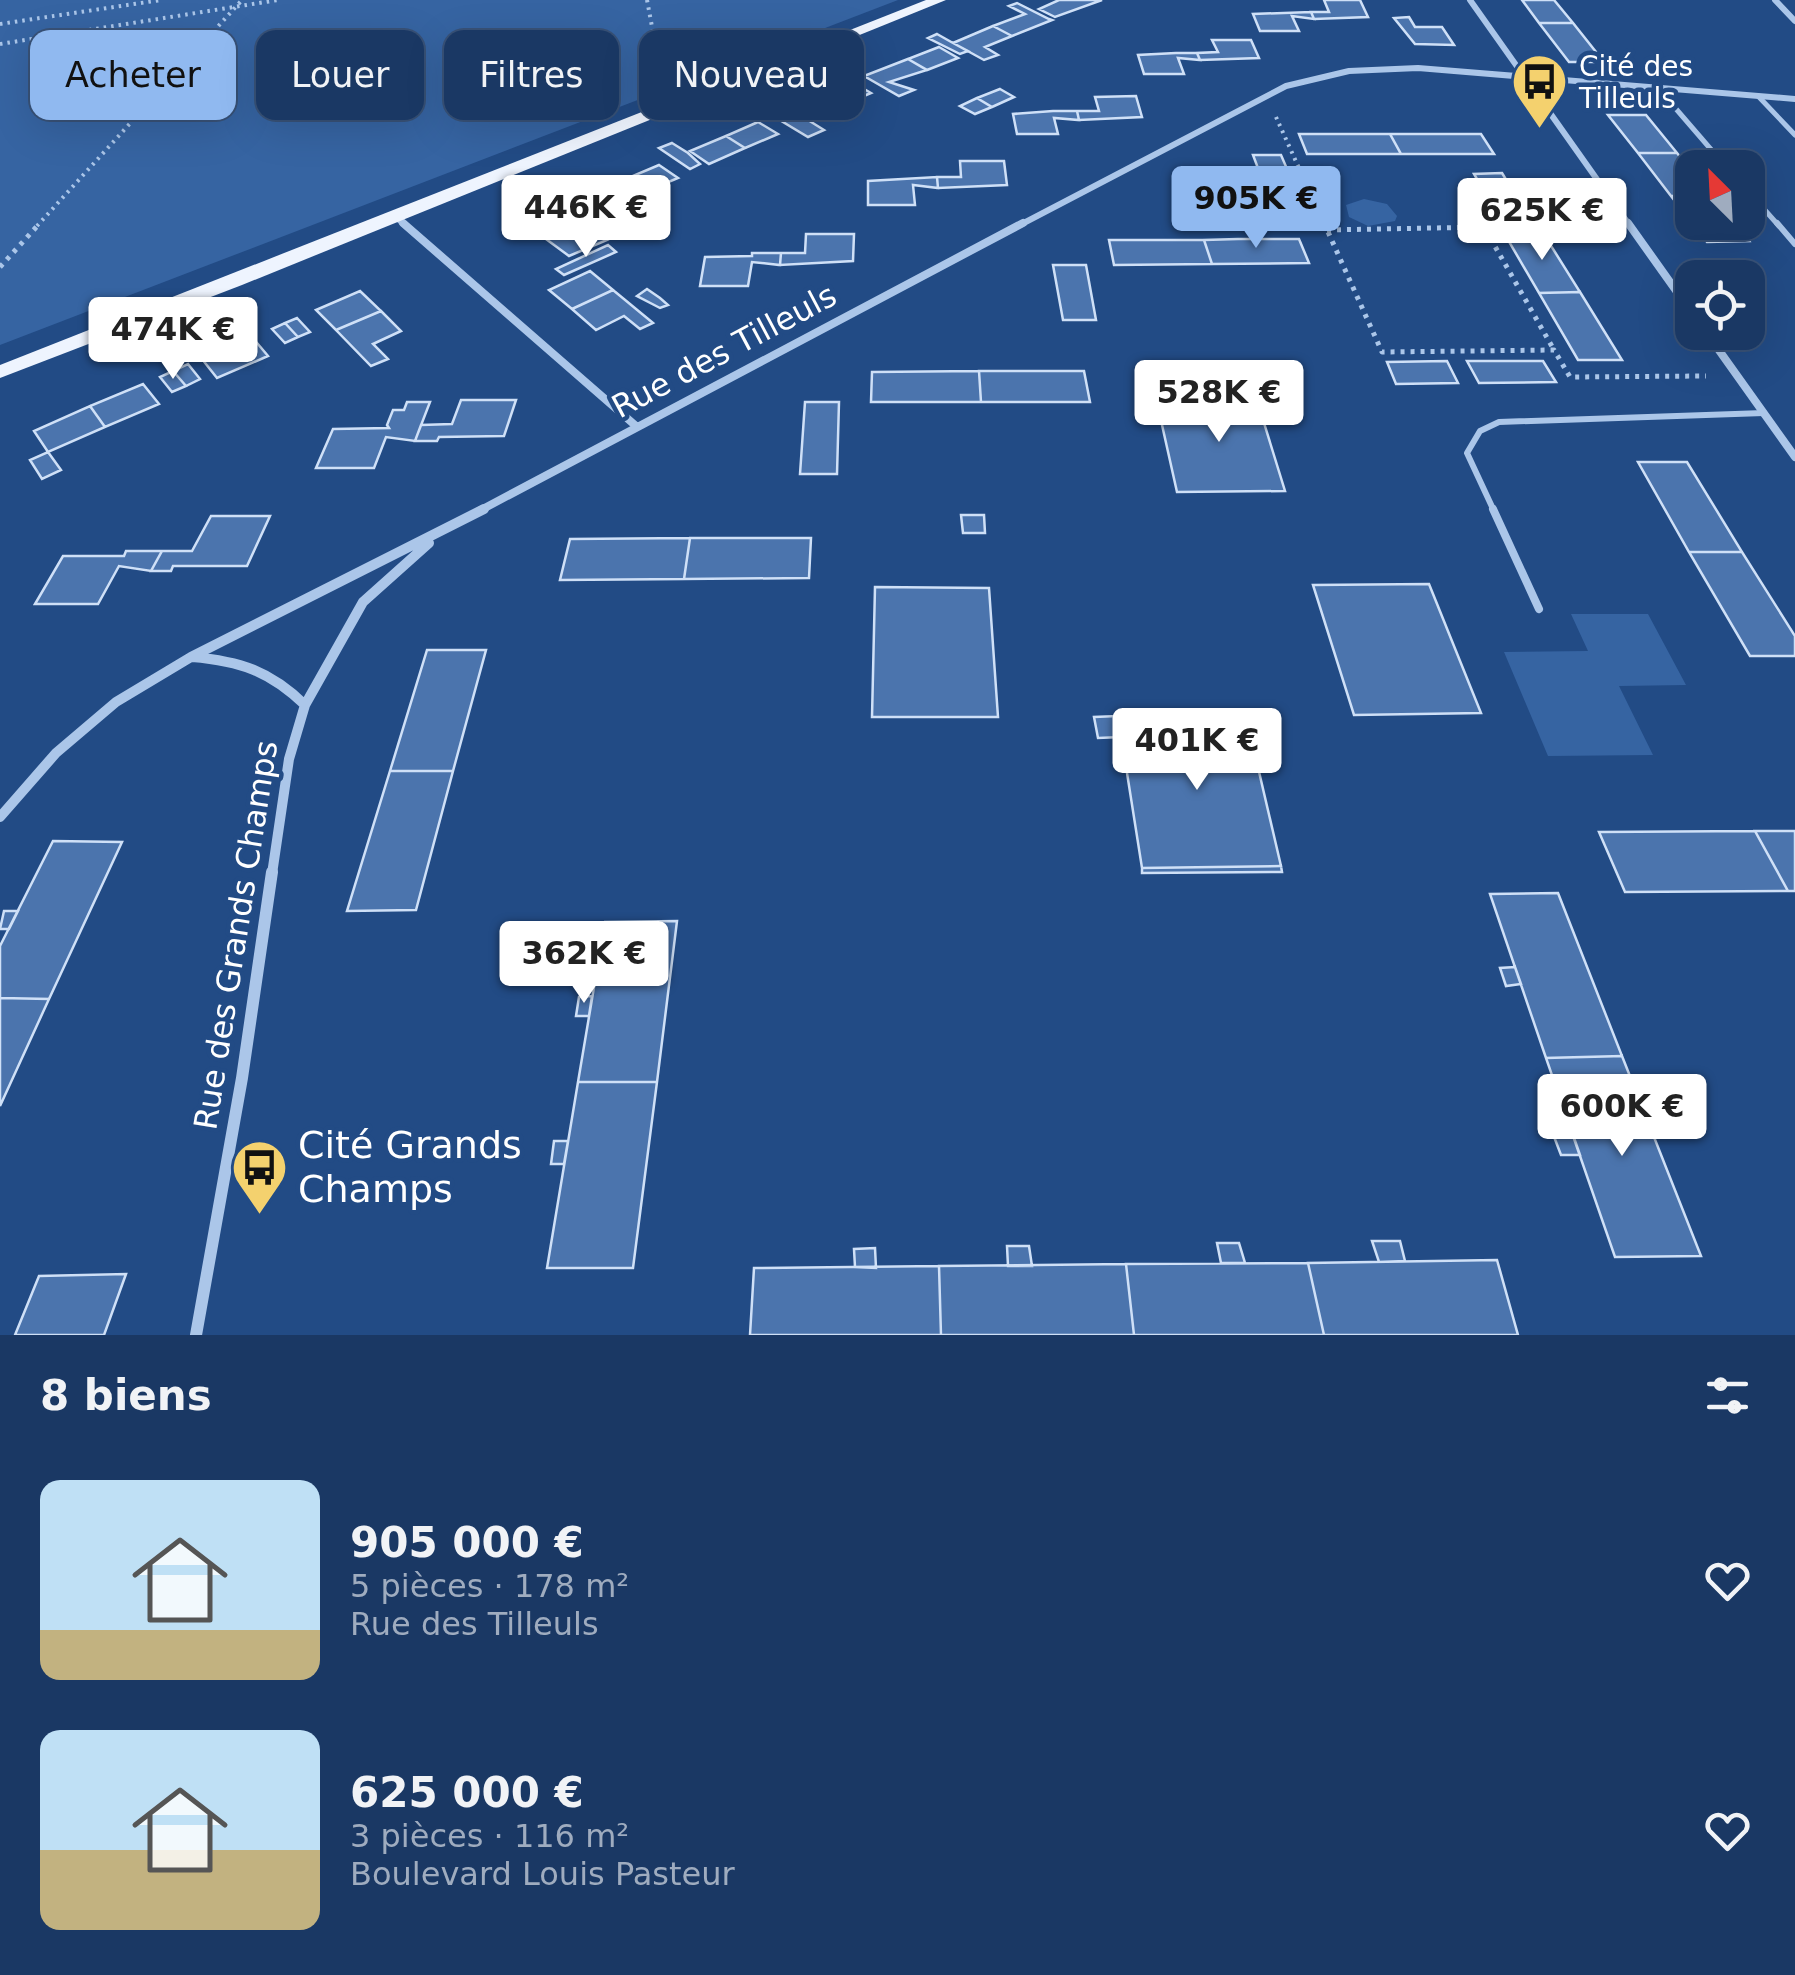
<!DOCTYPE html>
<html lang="fr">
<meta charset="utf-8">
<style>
:root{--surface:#1a3864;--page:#233f6a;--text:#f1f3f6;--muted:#9facbf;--line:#385278;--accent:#90b9f0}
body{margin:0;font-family:"DejaVu Sans",sans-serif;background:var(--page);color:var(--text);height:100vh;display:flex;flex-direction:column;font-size:38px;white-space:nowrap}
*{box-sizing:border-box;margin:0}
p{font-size:32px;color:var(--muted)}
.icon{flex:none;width:55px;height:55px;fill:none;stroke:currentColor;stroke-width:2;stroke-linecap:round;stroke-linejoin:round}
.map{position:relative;height:1335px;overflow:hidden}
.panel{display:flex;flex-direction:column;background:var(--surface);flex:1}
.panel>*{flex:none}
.guide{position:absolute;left:30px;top:30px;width:1000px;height:90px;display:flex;gap:20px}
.needle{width:65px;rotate:336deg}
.buttons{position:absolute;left:1675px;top:150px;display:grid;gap:20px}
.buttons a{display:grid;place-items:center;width:90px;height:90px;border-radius:20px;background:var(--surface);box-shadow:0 10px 40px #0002,0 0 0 2px var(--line);font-size:50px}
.price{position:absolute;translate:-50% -85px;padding:0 22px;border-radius:10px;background:#fff;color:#222;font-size:32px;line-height:65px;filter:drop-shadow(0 2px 5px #0008)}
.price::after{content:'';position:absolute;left:50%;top:60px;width:30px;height:22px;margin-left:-15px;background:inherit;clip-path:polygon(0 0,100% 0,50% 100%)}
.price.active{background:var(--accent);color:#111}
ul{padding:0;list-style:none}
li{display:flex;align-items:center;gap:30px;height:250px;padding:0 40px}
li span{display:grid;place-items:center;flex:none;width:280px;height:200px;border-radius:20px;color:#555}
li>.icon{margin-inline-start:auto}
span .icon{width:120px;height:120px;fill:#fffc;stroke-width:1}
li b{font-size:42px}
h2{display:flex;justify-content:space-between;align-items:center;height:120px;padding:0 40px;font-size:42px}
.pill{padding:0 35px;border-radius:20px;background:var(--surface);box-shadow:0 10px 40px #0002,0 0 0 2px var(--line);font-size:35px;line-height:90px}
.pill.active{background:var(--accent);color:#111}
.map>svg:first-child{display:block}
.green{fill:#3664a2}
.building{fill:#4b74ad;stroke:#cfe0f7;stroke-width:2.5}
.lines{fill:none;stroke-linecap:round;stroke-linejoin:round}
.path-far1{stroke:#abc6e9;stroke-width:4;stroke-dasharray:2.5 5;stroke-linecap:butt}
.path{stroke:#abc6e9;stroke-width:5;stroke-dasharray:4 6;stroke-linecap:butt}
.lane-far2{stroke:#abc6e9;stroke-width:5}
.lane-far1{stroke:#abc6e9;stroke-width:6}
.lane{stroke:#abc6e9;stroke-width:8}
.street-far3{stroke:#abc6e9;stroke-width:6}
.street-far2{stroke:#abc6e9;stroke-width:8}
.street-far1{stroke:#abc6e9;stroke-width:10}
.street{stroke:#abc6e9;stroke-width:12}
.primary{fill:#eef4fe;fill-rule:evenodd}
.labels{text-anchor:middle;stroke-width:9;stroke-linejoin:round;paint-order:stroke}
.far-poi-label{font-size:28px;fill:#fff;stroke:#224b85;text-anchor:start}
.street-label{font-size:32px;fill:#fff;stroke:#224b85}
.near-poi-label{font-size:38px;fill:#fff;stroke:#224b85;text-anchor:start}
</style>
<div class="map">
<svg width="1795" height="1335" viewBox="0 0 1795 1335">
<rect width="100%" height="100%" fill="#224b85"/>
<path class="green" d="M0,0H898L0,345Z
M1364,199L1387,204L1397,216L1395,221L1368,226L1349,217L1346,205Z
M1571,614H1648L1686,685L1619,686L1653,755L1548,756L1504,652L1588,651Z"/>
<path class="building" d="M1059,0H1102L1055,17L1039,9Z
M1324,0H1360L1368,17L1314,19L1311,12H1329Z
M1522,0H1554L1573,23H1539Z
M1017,3L1049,19L1052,20L1012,36L993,26L1025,14L1009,6Z
M1311,12L1314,19L1292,16L1299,31H1260L1253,14Z
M1409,17L1415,27H1442L1454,45L1415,44L1394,18Z
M1539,23H1573L1604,62H1569Z
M993,26L1012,36L985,47L998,55L984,60L953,43Z
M937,34L953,43L968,51L960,54L928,38Z
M1212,40H1251L1259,58L1200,60L1197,53L1218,52Z
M939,47L958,58L927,70L908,59Z
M1176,53H1197L1200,60L1178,58L1184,74H1144L1138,55Z
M908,59L927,70L889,82L914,90L899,96L864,76Z
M852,82L871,93L840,106L820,95Z
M1000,89L1014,97L992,107L977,98Z
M820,95L840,106L808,120L824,130L808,137L758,107L769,103L785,112Z
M1136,96L1142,117L1079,120L1077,111H1099L1095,97Z
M977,98L992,107L975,114L960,106Z
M1053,111H1077L1079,120L1054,118L1058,134H1017L1013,114Z
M1608,115H1646L1677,153H1638Z
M758,122L778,134L745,148L726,136Z
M1299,134H1390L1401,154H1307Z
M1390,134H1481L1494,154H1401Z
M726,136L745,148L709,164L690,151Z
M672,143L688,153L700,164L690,169L659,148Z
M1638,153H1677L1692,172V196H1671Z
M1253,155H1281L1300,199L1270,200Z
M960,161H1004L1007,185L938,188L937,177H961Z
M659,165L678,178L640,194L621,181Z
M1502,173L1529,217H1499L1474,174Z
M937,177L938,188L913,185L915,205H868V181Z
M610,186L619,193L590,205L582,199L571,203L562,198L584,188L592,193Z
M1671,196H1692V222H1734L1749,241L1707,242Z
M562,206L583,223L546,239L525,222Z
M583,223L607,240L569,256L546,239Z
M1504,233H1543L1580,292L1539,293Z
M806,234H854L853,261L780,265L781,253H805Z
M1238,239H1299L1309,263L1212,264L1204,240Z
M1109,240H1204L1212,264L1114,265Z
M608,245L616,252L564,275L556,269Z
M752,253H781L780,265L752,262L748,286H700L705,257L752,256Z
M1053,265H1086L1096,320H1063Z
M590,271L613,290L572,309L549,290Z
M647,289L660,298L668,305L660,308L637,296Z
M613,290L653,323L640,329L624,316L596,330L572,309Z
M360,291L381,311L336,330L316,310Z
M1580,292L1622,360H1578L1539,293Z
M381,311L401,331L373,344L388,359L371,366L336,330Z
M297,318L310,332L298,337L285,323Z
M285,323L298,337L285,343L272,329Z
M252,337L268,356L217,378L202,359Z
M1447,361L1458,383L1396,384L1387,362Z
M1467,361H1543L1556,382L1479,383Z
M188,364L200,379L186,386L173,371Z
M173,371L186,386L172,392L160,377Z
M979,371H1084L1090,402H981Z
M979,371L981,402H871L872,372Z
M143,384L159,404L105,427L90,406Z
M1256,397L1285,491L1177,492L1156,398Z
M461,400H516L504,436L439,437L437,441H415L421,425L452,424Z
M407,402H430L415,441L386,437L374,468H316L333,429L389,428L387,425L393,410H404Z
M805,402H839L837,474H800Z
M90,406L105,427L48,452L34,431Z
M48,452L61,470L42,479L30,460Z
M1638,462H1687L1742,552H1689Z
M961,515H984L985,533H963Z
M211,516H270L247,566H173L171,571H151L162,551H192Z
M690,538L684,579L560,580L570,539Z
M690,538H811L809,578L684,579Z
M126,551H162L151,571L119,566L98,604H35L63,556H124Z
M1689,552H1742L1795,636V656H1750Z
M1429,584L1481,713L1354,715L1313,585Z
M875,587L989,588L998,717H872Z
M427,650H486L453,771H390Z
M1118,716L1121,737L1098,738L1094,717Z
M1118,716H1246L1281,866L1142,868Z
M390,771H453L416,910L347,911Z
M1755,831H1795V891H1788Z
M1755,831L1788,891L1625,892L1599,832Z
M53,841L122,842L49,999L0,998V946Z
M1281,866L1282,872L1142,873V868Z
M1558,893L1622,1056L1546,1058L1490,894Z
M4,911H18L9,929H0Z
M677,921L657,1082H578L605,922Z
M1515,967L1521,984L1506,986L1500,968Z
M592,996L589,1016H576L579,997Z
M0,998L49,999L0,1106Z
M1622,1056L1701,1256L1615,1257L1546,1058Z
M578,1082H657L633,1268H547Z
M1572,1132L1580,1155H1561L1553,1134Z
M554,1141H568L564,1164H551Z
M1372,1241H1400L1405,1261L1379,1262Z
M1217,1243H1239L1245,1263H1221Z
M1007,1246H1029L1032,1266H1008Z
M875,1248L876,1268L855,1267L854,1249Z
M1497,1260L1518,1335H1324L1308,1263Z
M1308,1263L1324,1335H1134L1126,1264Z
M1126,1264L1134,1335H941L939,1266Z
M939,1266L941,1335H750L754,1268Z
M126,1274L104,1335H15L39,1276Z"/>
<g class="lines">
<path class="path-far1" d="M647,0L662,80
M0,24L161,0
M0,44L278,0
M1276,117L1325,226
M37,226L242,0"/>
<path class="path" d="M1324,223L1382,352L1554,350L1570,377L1706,376
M1327,230L1484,227L1554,350
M0,267L40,223"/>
<path class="lane-far2" d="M1658,88L1727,168
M1758,96L1795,135
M1748,191L1779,226"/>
<path class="lane-far1" d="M1777,223L1795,244
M1494,511L1467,453L1480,431L1499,422L1764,413"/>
<path class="lane" d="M1493,509L1539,609"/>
<path class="street-far3" d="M1470,0L1630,226
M1775,0L1795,21
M395,216L406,226
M1018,226L1286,86L1349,71L1418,68L1795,99"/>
<path class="street-far2" d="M403,223L636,426
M1628,223L1692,313
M1706,332L1795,457
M479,511L1023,223"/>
<path class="street-far1" d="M192,657C240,661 270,671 305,705
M0,817L56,753L116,702L191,657L484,509
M272,874L289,759L305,705L363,602L429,543"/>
<path class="street" d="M196,1335L242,1078L272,872"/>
<path class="primary" d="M926,0H946L242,285L0,378V365Z"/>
</g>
<defs>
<symbol id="bus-pin" viewBox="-11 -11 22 30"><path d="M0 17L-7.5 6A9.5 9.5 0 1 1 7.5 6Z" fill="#f4d16e" stroke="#224b85"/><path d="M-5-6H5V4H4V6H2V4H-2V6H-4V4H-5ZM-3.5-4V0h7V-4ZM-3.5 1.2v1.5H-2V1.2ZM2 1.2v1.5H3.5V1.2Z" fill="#111"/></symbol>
</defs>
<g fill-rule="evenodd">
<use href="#bus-pin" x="1508" y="50" width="63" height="86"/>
<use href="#bus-pin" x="228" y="1136" width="63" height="86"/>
</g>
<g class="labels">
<g class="far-poi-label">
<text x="1579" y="76">Cité des<tspan x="1579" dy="32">Tilleuls</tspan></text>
</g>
<g class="street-label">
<text transform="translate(724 351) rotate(-28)" y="11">Rue des Tilleuls</text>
<text transform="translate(236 935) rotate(-81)" y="11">Rue des Grands Champs</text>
</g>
<g class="near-poi-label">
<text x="298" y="1158">Cité Grands<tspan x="298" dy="44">Champs</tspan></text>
</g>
</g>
</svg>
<div class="buttons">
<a><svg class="needle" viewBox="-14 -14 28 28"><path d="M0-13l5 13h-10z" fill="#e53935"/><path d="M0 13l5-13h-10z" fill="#9facbf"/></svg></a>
<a><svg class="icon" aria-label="locate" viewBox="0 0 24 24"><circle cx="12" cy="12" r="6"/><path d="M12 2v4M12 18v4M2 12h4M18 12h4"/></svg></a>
</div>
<b class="price active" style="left:1256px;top:251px">905K €</b>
<b class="price" style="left:586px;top:260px">446K €</b>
<b class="price" style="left:1542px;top:263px">625K €</b>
<b class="price" style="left:173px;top:382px">474K €</b>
<b class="price" style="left:1219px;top:445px">528K €</b>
<b class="price" style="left:1197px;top:793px">401K €</b>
<b class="price" style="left:584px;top:1006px">362K €</b>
<b class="price" style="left:1622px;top:1159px">600K €</b>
<div class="guide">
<a class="pill active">Acheter</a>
<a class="pill">Louer</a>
<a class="pill">Filtres</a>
<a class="pill">Nouveau</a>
</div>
</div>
<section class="panel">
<h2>8 biens<svg class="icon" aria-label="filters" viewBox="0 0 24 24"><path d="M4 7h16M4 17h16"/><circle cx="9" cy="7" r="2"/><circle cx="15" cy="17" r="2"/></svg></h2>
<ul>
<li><span style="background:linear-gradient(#bfe0f5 75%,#c2b280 0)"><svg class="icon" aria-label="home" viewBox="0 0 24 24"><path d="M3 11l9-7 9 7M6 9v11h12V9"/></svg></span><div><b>905 000 €</b><p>5 pièces · 178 m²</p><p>Rue des Tilleuls</p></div><svg class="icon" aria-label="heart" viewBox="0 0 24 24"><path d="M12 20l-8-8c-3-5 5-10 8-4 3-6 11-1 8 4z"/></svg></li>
<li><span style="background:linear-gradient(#bfe0f5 60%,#c2b280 0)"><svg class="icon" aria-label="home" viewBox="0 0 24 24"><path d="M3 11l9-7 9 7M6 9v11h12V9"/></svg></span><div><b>625 000 €</b><p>3 pièces · 116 m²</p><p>Boulevard Louis Pasteur</p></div><svg class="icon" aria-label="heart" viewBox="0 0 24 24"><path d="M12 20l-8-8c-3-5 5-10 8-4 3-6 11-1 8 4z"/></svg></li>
</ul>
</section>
